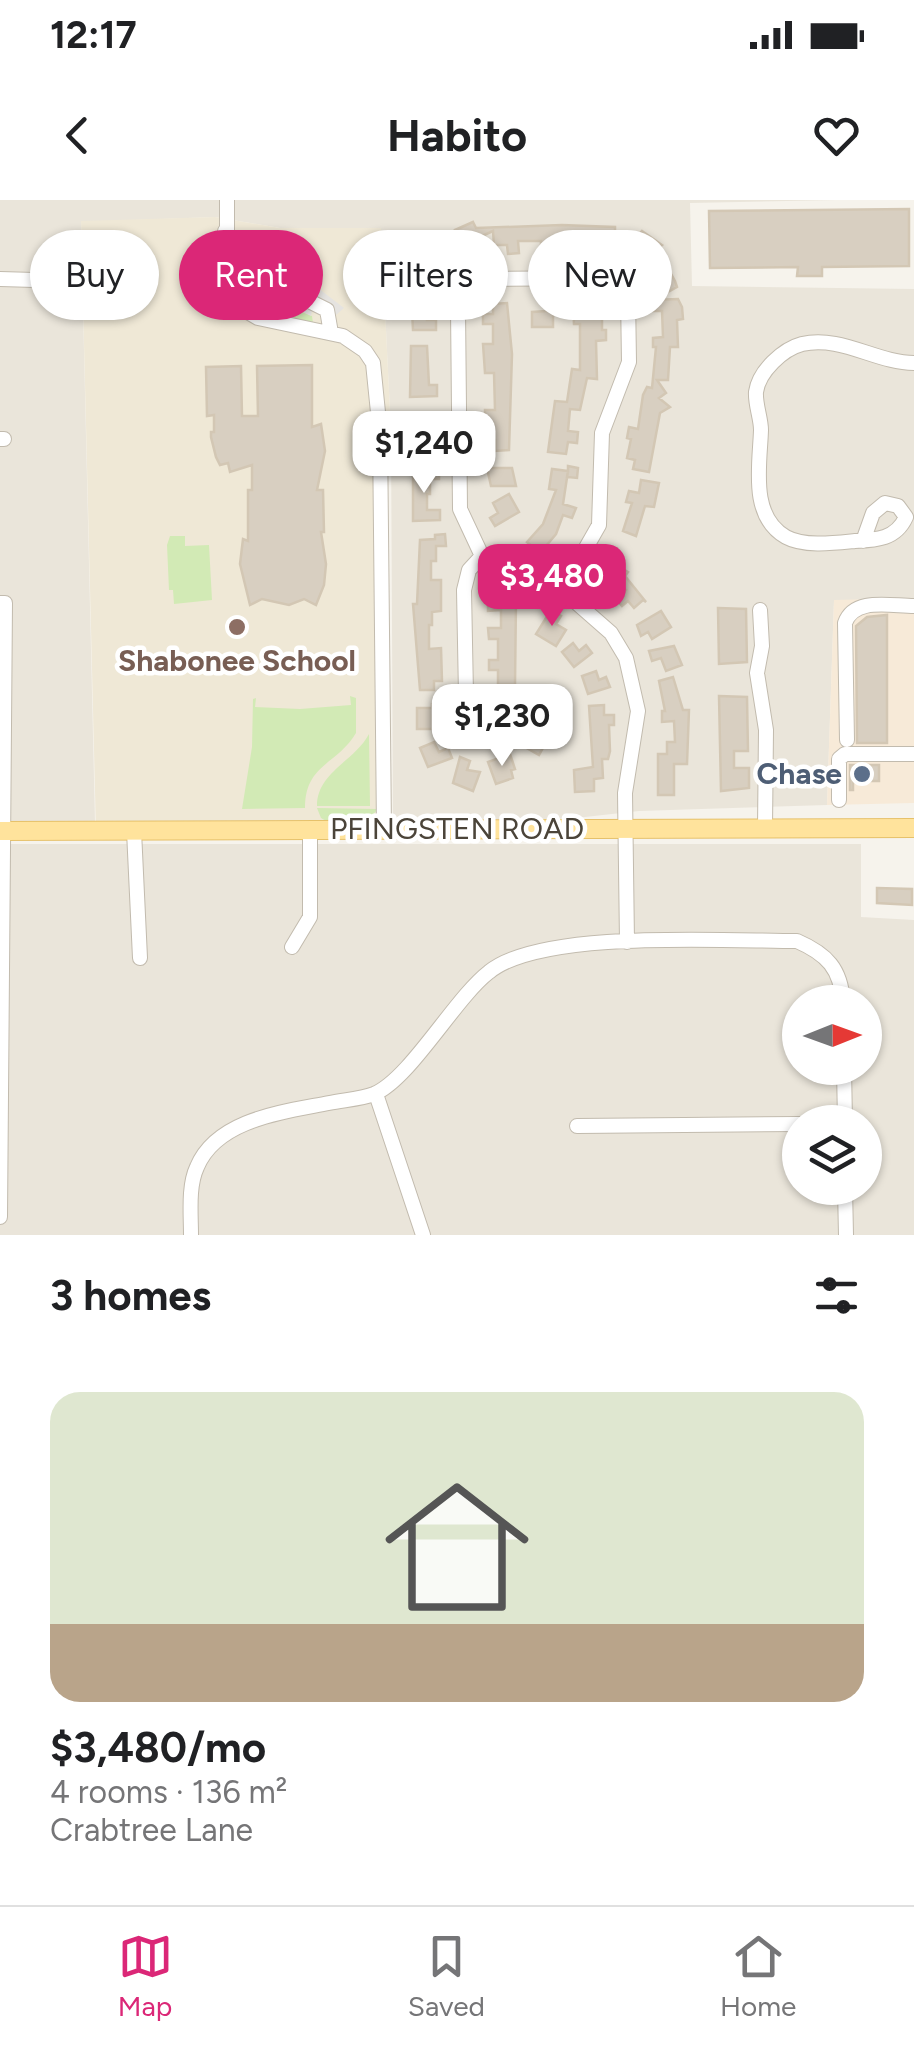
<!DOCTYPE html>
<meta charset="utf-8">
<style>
:root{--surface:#fff;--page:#f2f2f2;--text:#202124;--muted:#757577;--line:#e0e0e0;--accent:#db2777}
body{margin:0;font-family:Figtree,sans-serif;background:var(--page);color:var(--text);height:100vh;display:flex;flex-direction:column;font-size:38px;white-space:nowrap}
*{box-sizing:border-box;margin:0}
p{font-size:32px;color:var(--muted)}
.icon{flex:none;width:55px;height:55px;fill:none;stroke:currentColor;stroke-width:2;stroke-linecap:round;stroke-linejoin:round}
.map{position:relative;height:1035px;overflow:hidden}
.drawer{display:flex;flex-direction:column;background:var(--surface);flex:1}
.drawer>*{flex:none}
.top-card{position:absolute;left:30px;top:30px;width:855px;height:90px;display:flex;gap:20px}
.needle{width:65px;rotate:89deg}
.tools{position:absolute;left:782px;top:785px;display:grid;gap:20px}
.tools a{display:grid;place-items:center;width:100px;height:100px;border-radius:50%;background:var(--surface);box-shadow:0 2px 8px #0004;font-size:50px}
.price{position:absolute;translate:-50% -85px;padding:0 22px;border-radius:20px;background:#fff;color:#222;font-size:32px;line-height:65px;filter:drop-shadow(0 2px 5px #0008)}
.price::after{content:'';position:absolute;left:50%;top:60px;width:30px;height:22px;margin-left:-15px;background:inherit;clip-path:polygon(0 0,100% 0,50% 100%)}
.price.current{background:var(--accent);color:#fff}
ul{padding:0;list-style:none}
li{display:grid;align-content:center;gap:20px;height:530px;padding:0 50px}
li+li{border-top:2px solid var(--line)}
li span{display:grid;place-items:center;height:310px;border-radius:30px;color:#555}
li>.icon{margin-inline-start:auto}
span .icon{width:180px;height:180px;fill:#fffc;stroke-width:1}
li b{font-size:42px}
h2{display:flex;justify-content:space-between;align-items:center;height:120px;padding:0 50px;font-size:42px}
.pill{padding:0 35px;border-radius:45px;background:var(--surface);box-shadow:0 2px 8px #0004;font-size:35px;line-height:90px}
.pill.current{background:var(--accent);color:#fff}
.status{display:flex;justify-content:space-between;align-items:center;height:70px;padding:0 50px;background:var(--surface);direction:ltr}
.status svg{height:28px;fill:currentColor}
header{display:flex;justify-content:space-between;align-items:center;height:130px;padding:0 50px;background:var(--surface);font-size:45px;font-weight:700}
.tabs{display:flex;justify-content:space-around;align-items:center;height:140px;border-top:2px solid var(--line);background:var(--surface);font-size:28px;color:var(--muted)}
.tabs a{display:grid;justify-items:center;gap:5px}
.tabs .current{color:var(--accent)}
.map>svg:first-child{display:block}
.residential{fill:#eae5da;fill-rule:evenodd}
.commercial{fill:#f7ead8}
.education{fill:#efe8d6}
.green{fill:#d2eab5}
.parking{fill:#e5e3e0}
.building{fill:#d8cfc1;stroke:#d3c7b4;stroke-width:2.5}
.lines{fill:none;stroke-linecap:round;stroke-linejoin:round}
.minor-casing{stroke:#c2bbae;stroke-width:16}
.major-casing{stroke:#e6c16a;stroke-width:20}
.minor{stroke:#fff;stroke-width:14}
.major{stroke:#ffe39c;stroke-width:18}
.education-dot{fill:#8d6e63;stroke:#fff;stroke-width:4}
.service-dot{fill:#5c6f8a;stroke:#fff;stroke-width:4}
.labels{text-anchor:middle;stroke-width:9;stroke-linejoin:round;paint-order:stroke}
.education-label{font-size:30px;font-weight:bold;fill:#785e54;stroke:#fff}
.service-label{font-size:30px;font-weight:bold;fill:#4e5e75;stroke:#fff;text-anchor:end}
.street-label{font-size:30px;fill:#4b4439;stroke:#fff}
</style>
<div class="status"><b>12:17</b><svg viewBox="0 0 49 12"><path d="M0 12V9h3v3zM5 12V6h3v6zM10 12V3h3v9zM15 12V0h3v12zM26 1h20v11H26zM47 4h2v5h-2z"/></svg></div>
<header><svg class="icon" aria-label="back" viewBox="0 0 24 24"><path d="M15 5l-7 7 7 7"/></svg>Habito<svg class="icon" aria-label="heart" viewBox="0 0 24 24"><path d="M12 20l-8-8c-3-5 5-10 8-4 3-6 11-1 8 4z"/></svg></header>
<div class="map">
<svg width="914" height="1035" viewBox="0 0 914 1035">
<rect width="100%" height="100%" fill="#f6f3ec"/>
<path class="residential" d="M0,0H836L690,3L692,86L914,89V398L834,401L827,605L639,611L558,620L393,622L391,232L381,29L280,28L215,17L81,22L95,622H0Z
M0,644H861V717L914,720V1035H0ZM800,802H865V868H800ZM800,922H865V988H800Z"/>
<path class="commercial" d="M914,398V603L827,605L834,400Z"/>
<path class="education" d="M215,17L280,28H381L391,232H381L384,630L96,631L81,21Z"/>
<path class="green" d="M237,48L236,57C266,77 275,102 312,116L313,123C263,112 231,112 233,52Z
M170,336H185V346L209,345L212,400L174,404L173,390H169L167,345Z
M350,496L356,498V533C337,565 305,564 305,608L242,609L252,547L253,499L256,498L255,507L300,509L351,505Z
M369,534L370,606H317C317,572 355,561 369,534Z
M317,608L378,609L368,620L326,621L321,618Z"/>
<path class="parking" d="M249,32L267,43L299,80L318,88L344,108L336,115H322L313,106L311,116L274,96L248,65L236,57Z"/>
<path class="building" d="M909,9V66L822,67V76H797L798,67L710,68L709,11Z
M473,22L476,28L562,25L615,27V43H619V53H608L607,43H586V53H575V44H551L552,54H541V41H518L519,53L508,54L507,45H494L493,31L471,41L475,50L465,53L455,30Z
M642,31L662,45L657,49L675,81L677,87L666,93L649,69L653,67L629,46Z
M433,37L444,50L447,47L453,54L445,61L440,55L427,65L416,51Z
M411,75L434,79L432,89L423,87L422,96L408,94Z
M678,99L682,107L683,119L677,120L678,147H670L668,180H657L666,193L659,198L670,207L660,213L649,272L633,269L635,260L627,258L631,239L627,238L629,227L638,229L643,195L647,187L652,188L656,147H653V138L663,137L662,111H653V100Z
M592,100V113H602V130H606V140L596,141L597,179L587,178L580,210L570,209L568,231L578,232L577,243L568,242L566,254L548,252L555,201L567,202L572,169L580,170V124H574L573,101Z
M557,101V111H553V127H532V112L547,111L546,102Z
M507,103L512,154L509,250L495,251V240H485V210H495L494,173H485L483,144H493V124H483V114H493V104Z
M412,110H427V120H436V130H413Z
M411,146H427L429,185H437V196L410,197Z
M312,165V227L321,224L325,251L317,290H323L324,332H321L326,364L324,385L316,405L304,399L289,405L262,399L250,405L240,364L243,339L248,341V290H252V265L230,272L228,263L220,265L216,257L211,237V232H214V215L207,216L206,167L241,166L242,216H258L257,166Z
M438,235L439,246H426V255L412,256V236Z
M568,266L578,268L577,278L567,277L568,271L563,304L576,308L572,318L563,315L556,334L540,353L527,342L543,324L556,290L549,289L552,269L568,271Z
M428,268H439V279H430V294H427V310H440V320L413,321V273H428Z
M487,268H512L516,286H491Z
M641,280L659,283L654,307L645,306L636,336L623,331L632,303L626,302L629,291L639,293Z
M509,294L519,312L495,326L490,318L498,313L493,303Z
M445,334L446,346H436V361H431V380H441V411L432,412V425H429V449L441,448L442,481H434V490H420L413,404H417L420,340L435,339V335Z
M610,361L628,372L625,376L646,402L643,400L634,408L628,401L622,406L616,399L626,390L601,374Z
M503,390V400H516L515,485H498V470H489V460H498V439H489L488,428H501V410L488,411V391Z
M718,408L746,409L747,462L719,464Z
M551,410L561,416L556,424L566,430L556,446L536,434Z
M661,411L671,427L652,439L648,432L641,436L637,425Z
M887,415V543H857L856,426L867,417Z
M573,443L579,451L586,445L592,453L574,467L562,452Z
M674,446L682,465L666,471L661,458L652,461L649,451Z
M596,471L599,480L606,477L610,487L588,494L582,476Z
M673,477L683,510H689L687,564H674V595H658V554H667V542H675L674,521L662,522V511H665L659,481Z
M539,494L541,498L546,496L550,508L544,510L545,513L531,517L528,508L518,511L516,501Z
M719,496L747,497L748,551H734V568H749V588L721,591Z
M432,504H442V514L433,515V529H417V508H432Z
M604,505V515H614V525H609L610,551L608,559H602L603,578L594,579V591L575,592L574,570L593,567L589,506Z
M535,529L549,537L539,555L525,547Z
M434,542L439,552L448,548L452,558L428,567L420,548Z
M510,554L515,569L511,570L513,578L496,584L488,562Z
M460,557L470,561L467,570L480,572L473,591L453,583Z
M850,565H879V581H853V590H850Z
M877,688L912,689V705L877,703Z"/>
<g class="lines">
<defs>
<path id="minor" d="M227,0V78L234,104L258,118L343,136L365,151L373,163L380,232L384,630
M225,31L295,94L327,110L331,133
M0,79L69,81
M0,239H4
M863,341L873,313L885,303L898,306L906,317C896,339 877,340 855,341C835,343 804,347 786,337C749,316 760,264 761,230C761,218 755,204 756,192C759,171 783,149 802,144C841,135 877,163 914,163
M482,356L469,370L464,390L466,495L483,524
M562,390L599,325L602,233L629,162L628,97L618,84L604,78L482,79L464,89L458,109L460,309L482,356L562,390L611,433L626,458L638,511L625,593L627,742
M0,403H5L0,1017
M760,410L762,446L757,473L766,530L765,628
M847,540L845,423C854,397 890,406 914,406
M839,600V559L845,554H914
M134,631L140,758
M292,747L310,717V630
M844,868L845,922
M376,894L423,1035
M577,926L800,924
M845,988L846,1035
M191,1035C191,1014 188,986 197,967C217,919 284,912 329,903C343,900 361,899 374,894C410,879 455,798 489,772C541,729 726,741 797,741C827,754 841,769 843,802"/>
<path id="major" d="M0,631L914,628"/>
</defs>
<use href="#minor" class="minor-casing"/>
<use href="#major" class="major-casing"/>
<use href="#minor" class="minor"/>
<use href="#major" class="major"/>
</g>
<circle class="education-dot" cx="237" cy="427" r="10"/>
<circle class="service-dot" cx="862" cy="574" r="10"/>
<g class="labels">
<g class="education-label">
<text x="237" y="471">Shabonee School</text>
</g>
<g class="service-label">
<text x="842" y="584">Chase</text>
</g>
<g class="street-label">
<text x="457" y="639">PFINGSTEN ROAD</text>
</g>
</g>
</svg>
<div class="tools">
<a><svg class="needle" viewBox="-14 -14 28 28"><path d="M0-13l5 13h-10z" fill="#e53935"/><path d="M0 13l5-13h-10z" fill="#757577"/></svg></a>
<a><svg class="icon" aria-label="layers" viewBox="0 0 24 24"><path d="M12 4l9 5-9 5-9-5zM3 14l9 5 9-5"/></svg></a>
</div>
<b class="price" style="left:424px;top:296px">$1,240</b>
<b class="price current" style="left:552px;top:429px">$3,480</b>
<b class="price" style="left:502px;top:569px">$1,230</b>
<div class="top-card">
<a class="pill">Buy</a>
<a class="pill current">Rent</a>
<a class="pill">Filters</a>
<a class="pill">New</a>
</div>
</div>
<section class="drawer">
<h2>3 homes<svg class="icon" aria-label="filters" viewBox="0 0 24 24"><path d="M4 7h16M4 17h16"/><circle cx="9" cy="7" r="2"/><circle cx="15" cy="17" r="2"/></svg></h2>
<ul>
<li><span style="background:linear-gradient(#dfe7d0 75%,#b9a48a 0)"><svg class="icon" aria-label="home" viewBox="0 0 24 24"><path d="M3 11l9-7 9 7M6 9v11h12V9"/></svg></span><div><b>$3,480/mo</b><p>4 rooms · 136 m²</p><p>Crabtree Lane</p></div></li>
</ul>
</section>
<nav class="tabs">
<a class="current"><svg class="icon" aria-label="map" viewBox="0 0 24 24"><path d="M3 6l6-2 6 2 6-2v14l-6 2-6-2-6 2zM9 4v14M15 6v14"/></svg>Map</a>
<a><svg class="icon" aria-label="saved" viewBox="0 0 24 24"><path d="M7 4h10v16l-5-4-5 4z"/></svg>Saved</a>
<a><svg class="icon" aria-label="home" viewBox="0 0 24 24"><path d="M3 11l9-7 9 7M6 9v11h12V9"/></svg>Home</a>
</nav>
